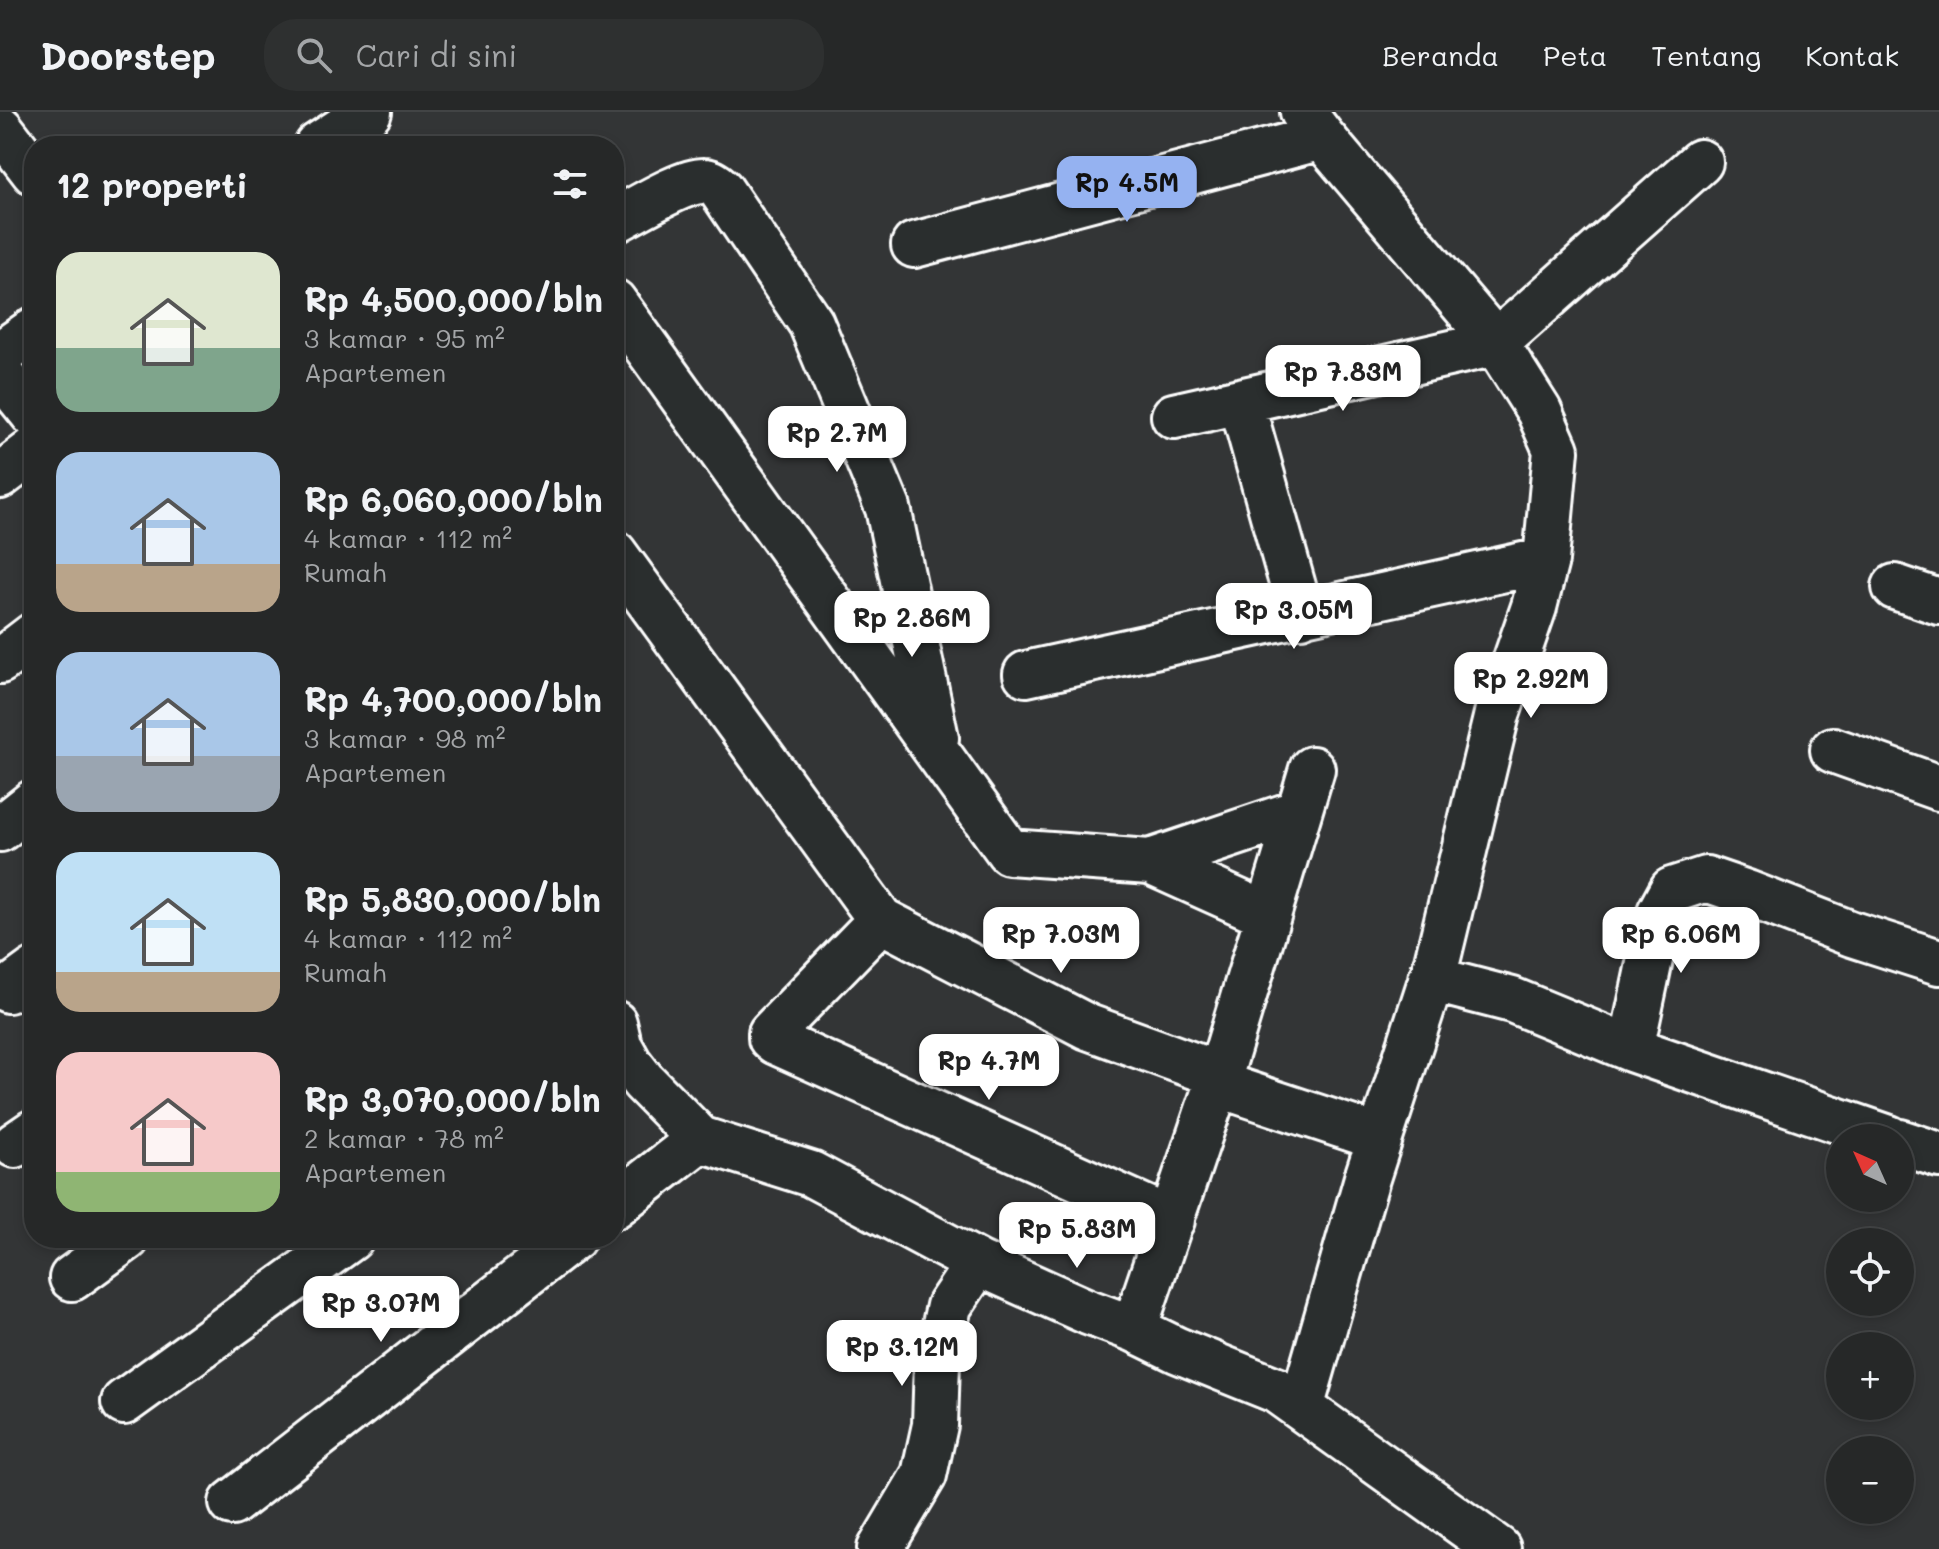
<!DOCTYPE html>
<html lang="id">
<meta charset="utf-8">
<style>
:root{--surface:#262828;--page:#2e3030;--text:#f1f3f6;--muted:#a4a6a8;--line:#424445;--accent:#95b2f1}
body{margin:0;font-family:Mali,sans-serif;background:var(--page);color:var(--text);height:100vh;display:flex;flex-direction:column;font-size:30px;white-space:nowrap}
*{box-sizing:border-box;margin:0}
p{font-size:26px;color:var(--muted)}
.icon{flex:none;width:44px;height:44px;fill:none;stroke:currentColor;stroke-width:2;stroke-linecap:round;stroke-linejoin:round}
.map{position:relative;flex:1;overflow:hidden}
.drawer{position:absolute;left:24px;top:24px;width:600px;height:1112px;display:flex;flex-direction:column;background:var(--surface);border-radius:32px;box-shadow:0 4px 12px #0003,0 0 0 2px var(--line)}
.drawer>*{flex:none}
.needle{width:52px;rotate:315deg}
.fabs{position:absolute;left:1826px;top:1012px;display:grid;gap:16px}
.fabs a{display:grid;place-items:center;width:88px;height:88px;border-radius:50%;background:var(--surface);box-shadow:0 4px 12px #0003,0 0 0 2px var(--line);font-size:40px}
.price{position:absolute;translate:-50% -68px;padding:0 18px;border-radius:16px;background:#fff;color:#222;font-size:26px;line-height:52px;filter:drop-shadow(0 2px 4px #0008)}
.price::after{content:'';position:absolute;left:50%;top:48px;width:24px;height:18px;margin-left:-12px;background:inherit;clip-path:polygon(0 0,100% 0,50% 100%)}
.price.active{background:var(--accent);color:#111}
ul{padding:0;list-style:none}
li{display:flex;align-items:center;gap:24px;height:200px;padding:0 32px}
li span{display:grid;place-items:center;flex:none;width:224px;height:160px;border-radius:24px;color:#555}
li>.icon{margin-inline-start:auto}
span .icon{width:96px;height:96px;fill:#fffc;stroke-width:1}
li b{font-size:34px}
h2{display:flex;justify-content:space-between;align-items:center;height:96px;padding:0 32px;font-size:34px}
header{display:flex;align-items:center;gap:48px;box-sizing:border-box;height:112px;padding:0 40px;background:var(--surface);border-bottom:2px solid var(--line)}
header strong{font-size:38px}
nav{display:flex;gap:44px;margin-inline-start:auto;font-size:28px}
.search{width:560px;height:72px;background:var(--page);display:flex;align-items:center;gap:20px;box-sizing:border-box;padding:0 28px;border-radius:32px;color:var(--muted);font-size:30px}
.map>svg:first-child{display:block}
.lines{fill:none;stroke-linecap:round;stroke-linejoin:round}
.minor-casing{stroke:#fff;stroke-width:50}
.minor{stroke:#2a2d2e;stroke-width:44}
</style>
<header>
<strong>Doorstep</strong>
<div class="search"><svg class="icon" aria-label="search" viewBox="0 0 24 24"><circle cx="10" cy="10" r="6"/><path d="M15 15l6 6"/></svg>Cari di sini</div>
<nav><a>Beranda</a><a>Peta</a><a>Tentang</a><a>Kontak</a></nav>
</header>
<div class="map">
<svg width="1939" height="1437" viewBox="0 0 1939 1437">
<rect width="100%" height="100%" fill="#333536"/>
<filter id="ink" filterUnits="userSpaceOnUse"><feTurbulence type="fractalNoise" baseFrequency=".0125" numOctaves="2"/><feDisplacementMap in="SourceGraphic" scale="16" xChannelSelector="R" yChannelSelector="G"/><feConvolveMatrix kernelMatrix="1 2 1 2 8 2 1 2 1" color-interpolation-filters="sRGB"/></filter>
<g filter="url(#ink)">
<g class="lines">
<defs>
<path id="minor" d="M0,16L34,60
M317,34L369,0
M614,109C634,99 683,68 704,69C711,69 716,73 721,78L811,211L888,396L936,626
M914,133L1322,25
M614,190L1009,740L1150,750L1268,803
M0,242L34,218
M0,261L34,303
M1241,289L1301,503
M1174,304L1496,231L1700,50
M0,364L34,338
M614,441L881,808L771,921V926L776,930L1172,1108
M1895,475L1939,490
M0,549L34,523
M1026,562L1546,448
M1833,638L1939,676
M0,717L34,690
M1150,750L1299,700
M881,808L1088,915L1220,963
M1431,867L1512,888L1631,937L1889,1026
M8,878L34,859
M614,911L619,933L629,951L643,969L700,1027L811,1062L978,1151L1088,1200L1134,1217L1177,1238L1276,1278L1498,1437
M1631,937L1660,800L1672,778L1706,767L1747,781L1852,822L1939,850
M1217,972L1380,1026
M1900,1030L1939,1043
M15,1033L34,1020
M614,1094L700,1027
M72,1166L127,1126
M1134,1217L1220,963L1312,657
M124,1290L351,1126
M1301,1296L1367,1066L1437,850L1497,602L1534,495L1546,448L1556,338L1539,299L1496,231L1322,25L1303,0
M232,1391L573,1126
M880,1437L924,1363L935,1313L937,1249L949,1194L978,1151"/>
</defs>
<use href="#minor" class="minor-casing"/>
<use href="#minor" class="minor"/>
</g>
</g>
</svg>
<div class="fabs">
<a><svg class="needle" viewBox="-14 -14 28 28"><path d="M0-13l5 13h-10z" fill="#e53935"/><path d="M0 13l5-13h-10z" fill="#a4a6a8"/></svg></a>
<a><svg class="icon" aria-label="locate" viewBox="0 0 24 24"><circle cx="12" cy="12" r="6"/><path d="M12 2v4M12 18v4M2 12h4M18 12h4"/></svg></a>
<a>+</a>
<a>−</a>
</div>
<b class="price active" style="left:1127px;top:112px">Rp 4.5M</b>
<b class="price" style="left:1343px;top:301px">Rp 7.83M</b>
<b class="price" style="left:837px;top:362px">Rp 2.7M</b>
<b class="price" style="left:1294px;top:539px">Rp 3.05M</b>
<b class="price" style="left:912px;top:547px">Rp 2.86M</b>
<b class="price" style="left:1531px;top:608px">Rp 2.92M</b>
<b class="price" style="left:1061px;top:863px">Rp 7.03M</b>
<b class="price" style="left:1681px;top:863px">Rp 6.06M</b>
<b class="price" style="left:989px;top:990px">Rp 4.7M</b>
<b class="price" style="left:1077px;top:1158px">Rp 5.83M</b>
<b class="price" style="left:381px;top:1232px">Rp 3.07M</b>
<b class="price" style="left:902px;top:1276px">Rp 3.12M</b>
<section class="drawer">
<h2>12 properti<svg class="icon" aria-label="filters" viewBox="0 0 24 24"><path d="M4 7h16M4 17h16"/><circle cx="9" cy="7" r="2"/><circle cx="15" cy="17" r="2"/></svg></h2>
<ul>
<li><span style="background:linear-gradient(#dfe7d0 60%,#7fa58c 0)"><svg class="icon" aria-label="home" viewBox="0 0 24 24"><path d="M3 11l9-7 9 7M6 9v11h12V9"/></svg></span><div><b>Rp 4,500,000/bln</b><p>3 kamar · 95 m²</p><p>Apartemen</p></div></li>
<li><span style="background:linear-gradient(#a9c7e8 70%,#b9a48a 0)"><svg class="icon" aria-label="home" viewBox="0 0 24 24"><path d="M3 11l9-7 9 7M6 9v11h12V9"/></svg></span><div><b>Rp 6,060,000/bln</b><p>4 kamar · 112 m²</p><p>Rumah</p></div></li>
<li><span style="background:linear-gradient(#a9c7e8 65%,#9aa5b1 0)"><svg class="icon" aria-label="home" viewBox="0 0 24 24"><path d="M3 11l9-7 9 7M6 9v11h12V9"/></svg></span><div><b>Rp 4,700,000/bln</b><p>3 kamar · 98 m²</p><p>Apartemen</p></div></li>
<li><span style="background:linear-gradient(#bfe0f5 75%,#b9a48a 0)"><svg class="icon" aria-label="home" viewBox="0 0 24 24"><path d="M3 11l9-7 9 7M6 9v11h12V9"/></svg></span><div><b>Rp 5,830,000/bln</b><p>4 kamar · 112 m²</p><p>Rumah</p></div></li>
<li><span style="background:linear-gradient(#f6c9c9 75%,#8fb573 0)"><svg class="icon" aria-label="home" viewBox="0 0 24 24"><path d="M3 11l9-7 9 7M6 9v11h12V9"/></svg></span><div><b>Rp 3,070,000/bln</b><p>2 kamar · 78 m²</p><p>Apartemen</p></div></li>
</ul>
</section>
</div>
